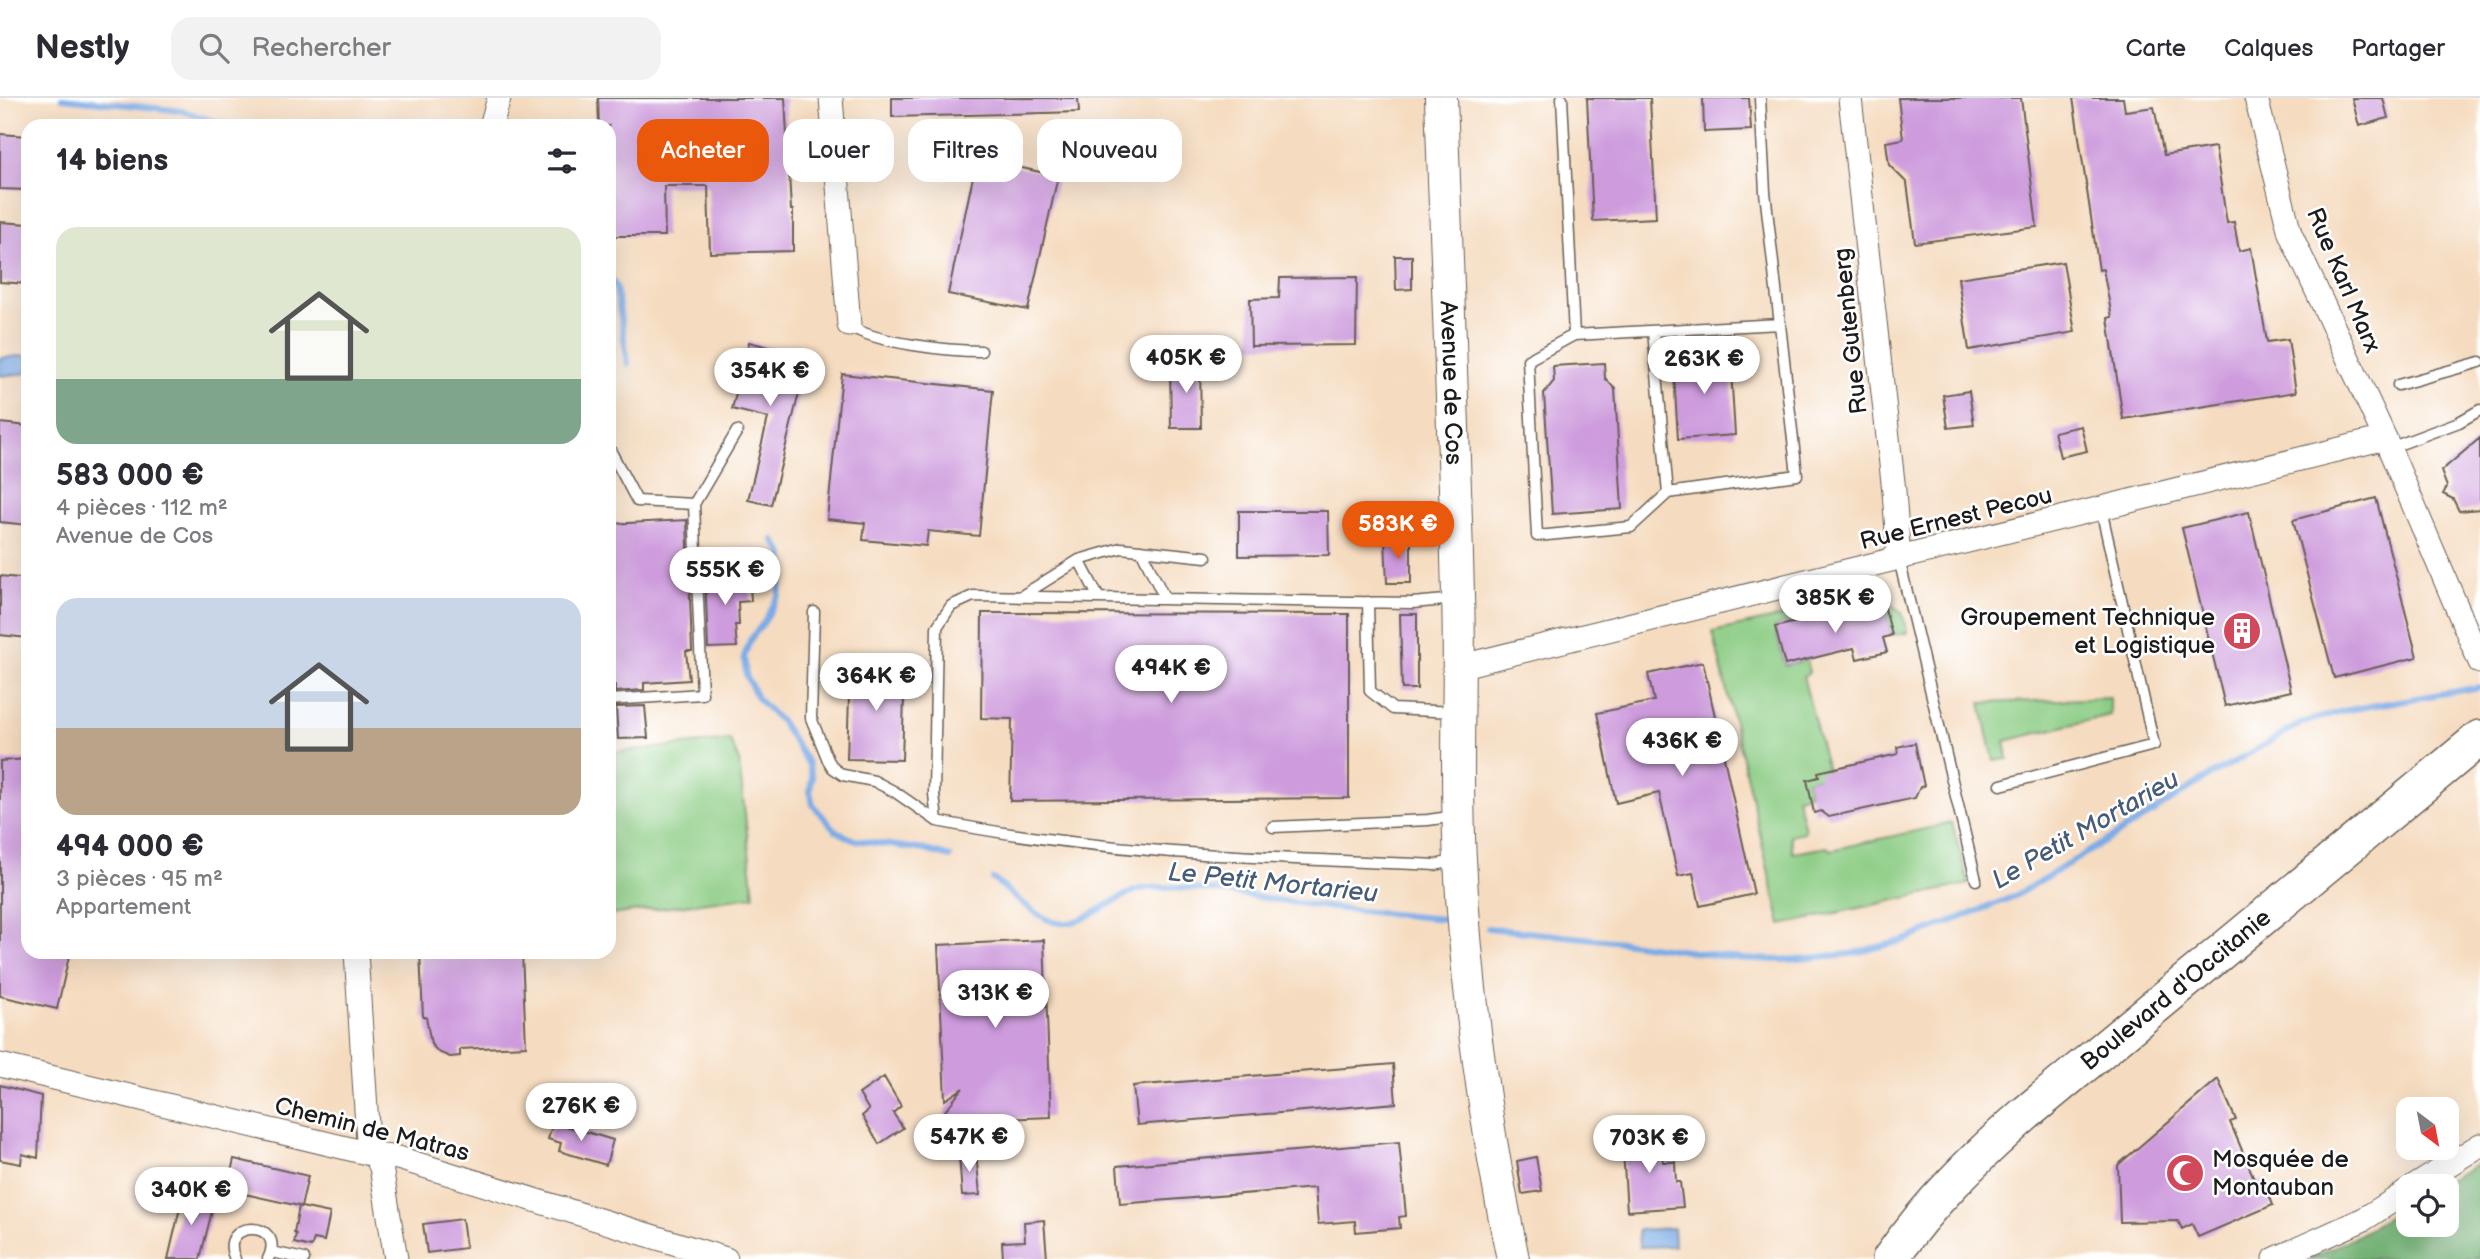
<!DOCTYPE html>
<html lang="fr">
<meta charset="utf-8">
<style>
:root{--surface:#fff;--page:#f2f2f3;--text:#2b2b33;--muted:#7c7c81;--line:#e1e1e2;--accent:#ea580c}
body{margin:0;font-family:"Balsamiq Sans",sans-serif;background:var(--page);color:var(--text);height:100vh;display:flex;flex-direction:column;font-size:26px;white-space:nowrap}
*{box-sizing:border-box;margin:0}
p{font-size:23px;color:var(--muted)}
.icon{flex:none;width:38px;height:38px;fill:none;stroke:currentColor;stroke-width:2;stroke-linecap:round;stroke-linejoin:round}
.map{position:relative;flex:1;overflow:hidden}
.panel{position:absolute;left:21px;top:21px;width:595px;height:840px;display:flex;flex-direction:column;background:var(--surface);border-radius:21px;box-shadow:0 7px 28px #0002}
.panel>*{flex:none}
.hud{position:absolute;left:637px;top:21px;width:665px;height:63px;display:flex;gap:14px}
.needle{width:46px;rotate:148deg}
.tools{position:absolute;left:2396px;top:999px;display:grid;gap:14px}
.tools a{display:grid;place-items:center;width:63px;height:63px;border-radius:14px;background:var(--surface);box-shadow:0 7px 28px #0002;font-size:35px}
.price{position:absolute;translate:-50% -60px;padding:0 16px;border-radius:24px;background:#fff;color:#222;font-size:23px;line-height:46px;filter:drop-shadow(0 2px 4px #0008)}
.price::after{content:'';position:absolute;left:50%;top:42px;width:21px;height:16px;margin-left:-10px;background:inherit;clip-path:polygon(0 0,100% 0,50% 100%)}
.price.active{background:var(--accent);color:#fff}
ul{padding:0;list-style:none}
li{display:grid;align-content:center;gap:14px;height:371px;padding:0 35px}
li span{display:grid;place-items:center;height:217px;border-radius:21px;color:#555}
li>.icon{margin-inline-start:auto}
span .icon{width:126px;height:126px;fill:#fffc;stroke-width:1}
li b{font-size:30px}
h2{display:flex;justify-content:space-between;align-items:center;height:84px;padding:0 35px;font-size:30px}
.pill{padding:0 24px;border-radius:21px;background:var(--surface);box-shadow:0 7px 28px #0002;font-size:24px;line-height:63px}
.pill.active{background:var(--accent);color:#fff}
header{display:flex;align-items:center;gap:42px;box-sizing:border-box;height:98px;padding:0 35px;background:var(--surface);border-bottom:2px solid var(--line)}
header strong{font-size:33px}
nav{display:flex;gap:38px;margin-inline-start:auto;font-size:24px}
.search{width:490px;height:63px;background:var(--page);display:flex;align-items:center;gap:18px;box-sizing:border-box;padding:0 24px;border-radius:21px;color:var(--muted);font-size:26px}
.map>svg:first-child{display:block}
.green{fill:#8ccc84;stroke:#547450;stroke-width:2}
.forest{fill:#71b072;stroke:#466647;stroke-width:2}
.water{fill:#7babe6;stroke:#4c6481;stroke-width:2}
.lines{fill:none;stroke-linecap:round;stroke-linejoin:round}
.stream{stroke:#7babe6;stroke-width:6}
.building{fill:#ce9cdd}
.lane-casing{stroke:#685f55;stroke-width:13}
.street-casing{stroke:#685f55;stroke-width:25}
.secondary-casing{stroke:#685f55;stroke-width:34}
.primary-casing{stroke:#685f55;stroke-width:38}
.lane{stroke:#fff;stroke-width:10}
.street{stroke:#fff;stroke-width:23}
.secondary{stroke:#fff;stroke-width:32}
.primary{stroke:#fff;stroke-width:35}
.labels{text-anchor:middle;stroke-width:5;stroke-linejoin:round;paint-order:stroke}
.street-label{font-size:24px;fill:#1c1c1c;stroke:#fff}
.poi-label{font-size:24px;fill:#1c1c1c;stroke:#fff;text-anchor:end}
.water-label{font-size:26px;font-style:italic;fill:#475c77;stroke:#fff}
</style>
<header>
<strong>Nestly</strong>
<div class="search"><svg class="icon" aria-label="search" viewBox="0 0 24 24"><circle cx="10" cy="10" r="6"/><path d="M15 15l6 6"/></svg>Rechercher</div>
<nav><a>Carte</a><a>Calques</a><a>Partager</a></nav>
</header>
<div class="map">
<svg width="2480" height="1161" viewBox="0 0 2480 1161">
<rect width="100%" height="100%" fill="#fff"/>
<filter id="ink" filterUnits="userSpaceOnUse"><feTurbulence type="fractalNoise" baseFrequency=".0143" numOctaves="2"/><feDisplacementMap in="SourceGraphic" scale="14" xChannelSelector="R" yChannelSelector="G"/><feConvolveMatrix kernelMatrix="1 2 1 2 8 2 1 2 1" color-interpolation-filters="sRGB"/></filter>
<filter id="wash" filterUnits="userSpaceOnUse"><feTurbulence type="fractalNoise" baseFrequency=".00686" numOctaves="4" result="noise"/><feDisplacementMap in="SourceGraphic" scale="28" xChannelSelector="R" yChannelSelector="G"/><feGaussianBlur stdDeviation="1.57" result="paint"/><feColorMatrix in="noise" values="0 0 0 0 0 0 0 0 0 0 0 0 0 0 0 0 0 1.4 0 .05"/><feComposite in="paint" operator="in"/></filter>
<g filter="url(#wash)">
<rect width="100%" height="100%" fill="#f5dbbf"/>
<path class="green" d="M1877,497L1902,514L1907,535L1892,537L1884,507L1867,511L1860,508L1837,543L1830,516L1775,529L1785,567L1807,562L1809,575L1803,578L1827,672L1819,679L1807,682L1809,696L1797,699L1805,731L1804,734L1790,737L1793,755L1827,749L1831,752L1952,725L1969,786L1781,827L1713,534Z
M2110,600V617L2005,643L2008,661L1994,663L1981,605Z
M730,642L739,663L754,798L609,817V655Z"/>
<path class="forest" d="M2480,1064V1161H2308L2353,1140L2408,1107V1127H2446V1088H2439Z"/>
<path class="water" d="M28,257V275L0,278V260Z
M1673,1130L1674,1148L1639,1149L1638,1132Z"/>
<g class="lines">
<path class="stream" d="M62,0L182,13L230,28
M364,28H389
M609,175L616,190L628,266
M774,442L784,457L783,474L779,497L764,524L750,542L744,559L746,577L757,600L781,624L808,665L812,679L810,693L813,707L836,733L854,742L925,752L950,759
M993,781C1009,793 1039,823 1059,825C1087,829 1118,793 1147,790C1188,786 1248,798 1290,804C1341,812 1393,816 1444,821
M1488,830L1622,844L1744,861L1787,862L1850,856L1902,843L2015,798L2131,728L2201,683L2302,625L2342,613L2480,589"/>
</g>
<g id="blocks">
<path class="building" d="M598,0H785L791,112H793V153L710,155L708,88H664L665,138H609V28H599Z
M892,0H1078L1079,14L892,19Z
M1587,0H1650L1656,120L1593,123Z
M1703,0H1749L1751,32L1704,34Z
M1898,0H2021L2037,129L1915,145L1907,85L1889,67L1886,44L1903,41Z
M2073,0H2123L2125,13L2154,9L2164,57L2215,49L2227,125L2234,124L2239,153L2251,150L2267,244L2288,241L2296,294L2123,321L2108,220L2112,219L2103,171L2099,172Z
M2352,0H2383L2388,20L2359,28Z
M0,36L28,38V92L0,91Z
M977,60L1058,78L1028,212L948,196Z
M0,124L28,126V186L0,184Z
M1395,158H1412V191L1396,192Z
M2063,164L2075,234L1969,252L1958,180Z
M1357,179L1356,247L1251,248L1250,201L1279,200L1280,180Z
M749,244L808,259L771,407L748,402L768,320L732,311Z
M1730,256L1735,337L1678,341L1673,260Z
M1200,264L1201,330H1171L1170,265Z
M1604,265L1605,280L1615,291L1622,411L1552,416L1544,295L1554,283L1553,268Z
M842,276L993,292L979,438L928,433L926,448L863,442L865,425L827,421Z
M1969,293L1974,327L1948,330L1943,297Z
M0,325L28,328V427L0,424Z
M2081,328L2087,353L2060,359L2054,334Z
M2480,340V411L2459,413L2453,401L2443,396L2447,389L2441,373Z
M2376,400L2417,559L2334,580L2293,422Z
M1239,413H1328L1329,457L1239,458Z
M2249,414L2291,593L2225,608L2182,430Z
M687,422L692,553H686L689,582L644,585V592L615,594V587H609V426Z
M1385,442H1411V485H1387Z
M749,474L751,503L738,504L739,527H735L737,549L708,550L705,477Z
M0,478L28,481V540L0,537Z
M1884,507L1892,537L1883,540L1887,554L1857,561L1854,550L1785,567L1775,529L1830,516L1831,519L1856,513L1860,508L1866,511Z
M982,515L1349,516V700L1010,703L1012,621L981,620Z
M1400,516H1417V591H1402Z
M1703,564L1754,796L1700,808L1693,775L1678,778L1659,695L1616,705L1597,615L1654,603L1648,576Z
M850,567L905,569L902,662L847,661Z
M645,608L648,640L618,641L616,609Z
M1915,645L1924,688L1920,689L1915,700L1829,719L1821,713L1814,715L1807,682L1819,679L1818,674L1898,656L1897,649Z
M28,661V854H70L57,911L0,898V663Z
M1044,842L1051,1019L946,1023L945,1013L963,990L945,1002L938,847Z
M420,854H522L526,948L460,951V958L450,959L438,954L431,946L426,919H423Z
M1393,966L1396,1005L1137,1027L1133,988Z
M884,979L901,1008L893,1015L903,1030L879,1046L862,1018L869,1012L859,996Z
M2218,981L2236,1022L2230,1024L2256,1085L2263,1082L2273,1107L2198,1139L2192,1126L2182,1131L2178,1123L2120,1124L2118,1067Z
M0,987L41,998L38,1060L22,1056L21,1066L0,1062Z
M553,1024L613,1042L606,1067L559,1053L561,1045L548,1041Z
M1660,1035L1663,1064H1675L1676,1084H1680L1683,1109L1627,1113L1622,1038Z
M1399,1044L1406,1118L1399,1119L1400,1130L1356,1134L1355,1123L1318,1126L1315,1090L1120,1106L1117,1068Z
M976,1054L980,1097L962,1098L959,1056Z
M1536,1059L1542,1093L1522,1096L1517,1063Z
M234,1061L308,1078L301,1109L330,1115L324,1143L314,1141L311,1149L294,1145L296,1136L294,1135L299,1108L227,1092Z
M184,1093L215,1101L200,1161H168Z
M462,1121L466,1150L427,1155L423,1126Z
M1044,1122L1047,1161H1003L1002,1144L1025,1143L1024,1124Z"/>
</g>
</g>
<g filter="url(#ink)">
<use href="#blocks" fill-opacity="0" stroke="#685f55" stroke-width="2"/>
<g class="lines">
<defs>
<path id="lane" d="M1562,0L1574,237
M1760,0L1765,94L1797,377L1668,395L1631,429L1537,438L1528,262L1574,237L1780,226
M849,227C872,245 950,253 981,253
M1653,233L1668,395
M2398,287L2480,264
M609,350L637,403L694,406
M2390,350L2459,324L2480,312
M1141,452L1165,501
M1899,461L1976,782
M1079,462L1099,500
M1020,499L1079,462L1121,450L1206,459
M1368,504L1370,593L1393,611L1454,614
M814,514L811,620L828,662L833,670L843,677L874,683L895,694L937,723
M609,602L702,596L694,406L737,333
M2001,687L2154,647L2101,411
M1273,729L1428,722L1456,718
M1457,762L1435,767C1268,760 1100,756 937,723L934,696L937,529L951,508L973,498L1412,505L1457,501
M272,1154L304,1161
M235,1161C216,1121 288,1121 268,1161"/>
<path id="street" d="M831,0L849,227
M1850,0L1894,393L1899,461
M2256,0L2290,135L2385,340L2480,564
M491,28L499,0
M1458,569L2385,340
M356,854L368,1043L381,1069L396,1161
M0,967L375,1057L398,1060L726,1161
M2415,1088L2480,1047
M2275,1161L2364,1121L2408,1093"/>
<g id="secondary">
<path id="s1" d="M1441,0C1447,166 1454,332 1458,497C1461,585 1455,673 1460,761C1466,895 1486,1030 1513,1161"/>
</g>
<g id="primary">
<path id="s2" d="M1890,1161C1928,1106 1975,1060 2025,1016L2480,640"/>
</g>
</defs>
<use href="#lane" class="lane-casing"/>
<use href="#street" class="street-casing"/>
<use href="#secondary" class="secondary-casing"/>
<use href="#primary" class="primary-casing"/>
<use href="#lane" class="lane"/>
<use href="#street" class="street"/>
<use href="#secondary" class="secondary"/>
<use href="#primary" class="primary"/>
</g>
</g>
<defs>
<symbol id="building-disc" viewBox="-11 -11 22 22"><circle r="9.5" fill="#d1495b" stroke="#fff"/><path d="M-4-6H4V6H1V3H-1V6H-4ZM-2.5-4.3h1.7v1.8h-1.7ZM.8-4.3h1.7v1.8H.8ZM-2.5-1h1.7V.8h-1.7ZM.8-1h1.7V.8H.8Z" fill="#fff"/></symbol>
<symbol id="mosque-disc" viewBox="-11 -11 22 22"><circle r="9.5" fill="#d1495b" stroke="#fff"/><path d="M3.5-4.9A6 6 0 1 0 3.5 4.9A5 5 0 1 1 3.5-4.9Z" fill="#fff"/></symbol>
</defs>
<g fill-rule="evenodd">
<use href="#building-disc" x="2220" y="511" width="44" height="44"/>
<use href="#mosque-disc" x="2163" y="1053" width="44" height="44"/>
</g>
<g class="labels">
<g class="street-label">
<text transform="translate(2344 182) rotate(67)" y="8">Rue Karl Marx</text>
<text transform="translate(1850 233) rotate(-96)" y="8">Rue Gutenberg</text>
<text dy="8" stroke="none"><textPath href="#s1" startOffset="285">Avenue de Cos</textPath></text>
<text transform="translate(1956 420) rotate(-14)" y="8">Rue Ernest Pecou</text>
<text dy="8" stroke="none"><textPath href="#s2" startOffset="394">Boulevard d'Occitanie</textPath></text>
<text transform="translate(372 1031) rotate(14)" y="8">Chemin de Matras</text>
</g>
<g class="poi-label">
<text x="2215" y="527">Groupement Technique<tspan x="2215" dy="28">et Logistique</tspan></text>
<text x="2212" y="1069" text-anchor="start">Mosquée de<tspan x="2212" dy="28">Montauban</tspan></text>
</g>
<g class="water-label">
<text transform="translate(2085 731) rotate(-30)" y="9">Le Petit Mortarieu</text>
<text transform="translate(1273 784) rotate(6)" y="9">Le Petit Mortarieu</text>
</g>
</g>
</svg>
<div class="tools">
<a><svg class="needle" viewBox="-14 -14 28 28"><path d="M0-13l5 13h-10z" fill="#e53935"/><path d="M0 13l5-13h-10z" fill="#7c7c81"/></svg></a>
<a><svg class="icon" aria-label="locate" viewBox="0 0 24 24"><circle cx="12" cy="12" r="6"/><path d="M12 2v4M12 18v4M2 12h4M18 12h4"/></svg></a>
</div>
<b class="price" style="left:1186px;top:297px">405K €</b>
<b class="price" style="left:1704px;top:298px">263K €</b>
<b class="price" style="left:770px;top:310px">354K €</b>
<b class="price active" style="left:1398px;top:463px">583K €</b>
<b class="price" style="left:725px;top:509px">555K €</b>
<b class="price" style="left:1835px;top:537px">385K €</b>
<b class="price" style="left:1171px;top:607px">494K €</b>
<b class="price" style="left:876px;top:615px">364K €</b>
<b class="price" style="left:1682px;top:680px">436K €</b>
<b class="price" style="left:995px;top:932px">313K €</b>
<b class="price" style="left:581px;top:1045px">276K €</b>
<b class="price" style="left:969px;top:1076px">547K €</b>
<b class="price" style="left:1649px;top:1077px">703K €</b>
<b class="price" style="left:191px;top:1129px">340K €</b>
<div class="hud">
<a class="pill active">Acheter</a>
<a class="pill">Louer</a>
<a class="pill">Filtres</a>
<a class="pill">Nouveau</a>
</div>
<section class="panel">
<h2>14 biens<svg class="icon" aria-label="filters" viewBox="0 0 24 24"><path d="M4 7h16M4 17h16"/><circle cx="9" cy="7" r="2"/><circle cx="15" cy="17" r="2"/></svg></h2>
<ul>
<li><span style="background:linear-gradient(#dfe7d0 70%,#7fa58c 0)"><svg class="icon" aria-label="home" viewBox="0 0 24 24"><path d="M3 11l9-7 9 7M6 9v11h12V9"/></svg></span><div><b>583 000 €</b><p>4 pièces · 112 m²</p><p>Avenue de Cos</p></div></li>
<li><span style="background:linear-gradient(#c9d6e8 60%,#b9a48a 0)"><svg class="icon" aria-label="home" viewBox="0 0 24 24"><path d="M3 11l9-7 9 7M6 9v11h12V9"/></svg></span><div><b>494 000 €</b><p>3 pièces · 95 m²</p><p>Appartement</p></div></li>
</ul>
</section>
</div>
